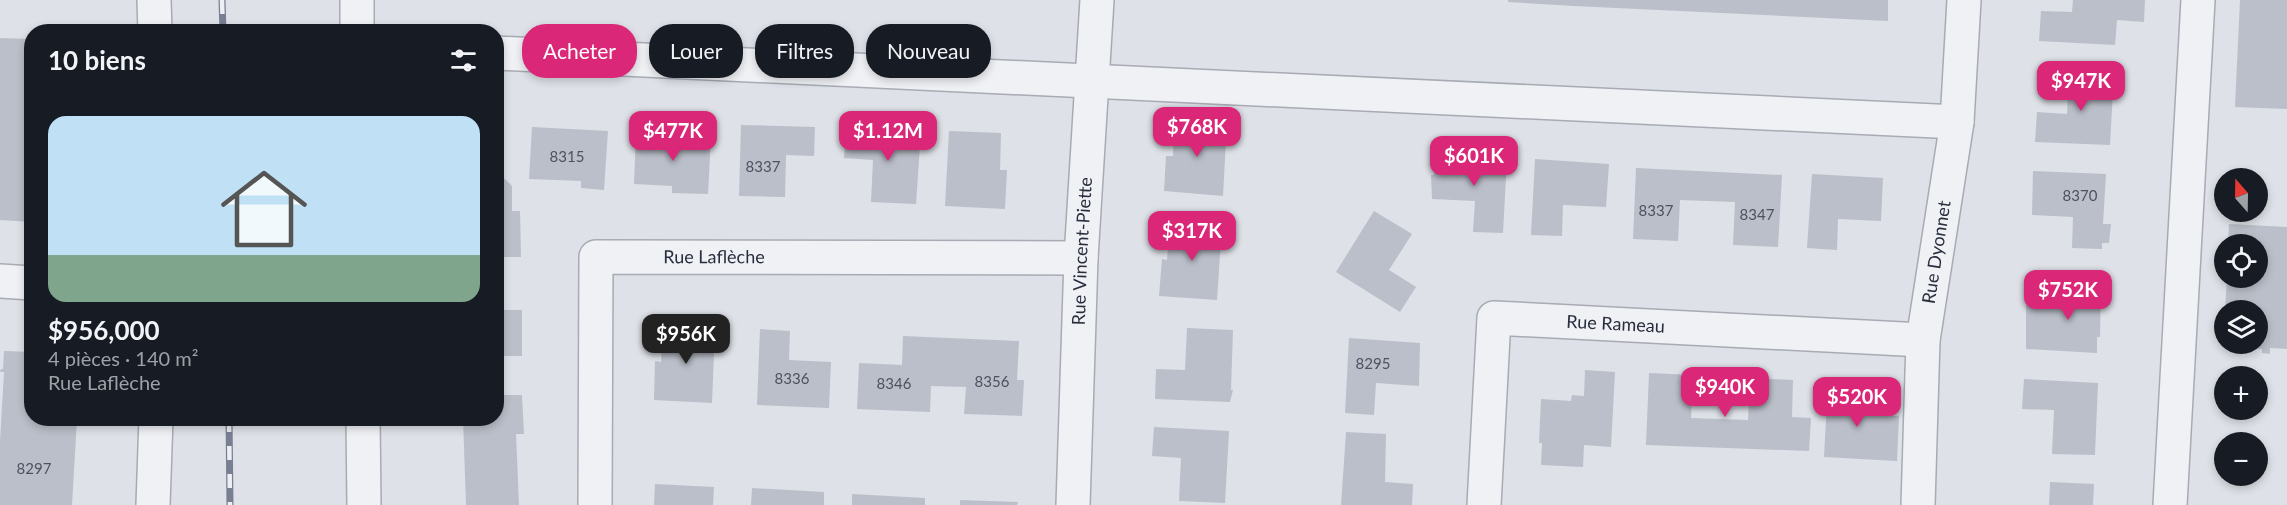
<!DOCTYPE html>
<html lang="fr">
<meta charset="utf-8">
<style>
:root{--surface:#171b24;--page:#242831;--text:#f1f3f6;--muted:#9ea1a6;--line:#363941;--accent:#db2777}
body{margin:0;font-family:Lato,sans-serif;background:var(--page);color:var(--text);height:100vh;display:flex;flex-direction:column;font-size:22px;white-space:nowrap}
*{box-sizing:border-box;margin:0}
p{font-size:20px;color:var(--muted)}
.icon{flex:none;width:33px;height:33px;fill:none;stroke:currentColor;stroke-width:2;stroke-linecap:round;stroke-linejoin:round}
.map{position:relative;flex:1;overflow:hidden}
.drawer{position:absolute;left:24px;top:24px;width:480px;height:402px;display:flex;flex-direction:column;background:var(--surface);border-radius:24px;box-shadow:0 3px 9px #0003}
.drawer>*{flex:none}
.banner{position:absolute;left:522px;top:24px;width:570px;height:54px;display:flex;gap:12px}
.needle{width:39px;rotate:340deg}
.fabs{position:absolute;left:2214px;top:168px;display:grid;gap:12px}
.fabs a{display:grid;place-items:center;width:54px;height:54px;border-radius:50%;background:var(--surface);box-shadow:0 3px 9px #0003;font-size:30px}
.price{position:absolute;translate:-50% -51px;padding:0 14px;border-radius:12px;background:var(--accent);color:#fff;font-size:20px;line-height:39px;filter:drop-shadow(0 2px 3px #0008)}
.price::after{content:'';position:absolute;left:50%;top:36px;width:18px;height:14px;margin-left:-9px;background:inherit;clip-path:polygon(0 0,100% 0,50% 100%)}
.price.on{background:#222;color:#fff}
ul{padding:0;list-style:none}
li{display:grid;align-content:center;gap:12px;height:318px;padding:0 24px}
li+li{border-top:2px solid var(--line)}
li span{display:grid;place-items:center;height:186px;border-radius:18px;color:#555}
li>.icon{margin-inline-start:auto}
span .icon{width:108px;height:108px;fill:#fffc;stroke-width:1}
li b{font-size:26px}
h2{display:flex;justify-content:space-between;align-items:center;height:72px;padding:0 24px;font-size:26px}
.pill{padding:0 21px;border-radius:24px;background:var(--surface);box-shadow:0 3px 9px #0003;font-size:21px;line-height:54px}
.pill.on{background:var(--accent);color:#fff}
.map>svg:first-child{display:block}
.building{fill:#bbbfc9}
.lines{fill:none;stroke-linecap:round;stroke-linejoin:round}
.minor-casing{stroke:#a7abb4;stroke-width:36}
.minor{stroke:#f0f1f5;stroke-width:33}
.rail-casing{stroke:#787f90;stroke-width:7}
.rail{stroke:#edeff4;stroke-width:4.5;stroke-dasharray:14;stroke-linecap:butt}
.labels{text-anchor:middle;stroke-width:5;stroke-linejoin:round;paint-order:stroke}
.number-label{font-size:15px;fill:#4d5260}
.street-label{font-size:18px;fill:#282e3d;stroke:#edeff4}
</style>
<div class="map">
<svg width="2287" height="505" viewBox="0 0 2287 505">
<rect width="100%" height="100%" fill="#dee1e7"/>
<path class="building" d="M1508,0H1888V21L1574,6L1508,2Z
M2073,0H2145L2144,22L2117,20L2115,45L2039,41L2041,11L2072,12Z
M2240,0H2287V109L2235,107Z
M0,38L32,39V222L0,220Z
M2069,71L2114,73L2110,145L2035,142L2037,112L2067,114Z
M1174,118L1227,121L1223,196L1164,191L1166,156H1173Z
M741,125L815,127L814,156L786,155L785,197L739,196Z
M532,127L608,131L604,190L581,188V181L529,179Z
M846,128L921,131L916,204L871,202L873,160L844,158Z
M949,131L1001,133L1000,170H1007L1005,209L945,206Z
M636,134L711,137L708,194L672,193V186L634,184Z
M1435,155L1507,158L1503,233L1473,232L1475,201L1432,199L1431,175H1434Z
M1535,159L1609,164L1606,207L1563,205L1562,236L1531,235Z
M1636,168L1782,175L1778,247L1733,245L1735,202L1680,200L1678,241L1633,239Z
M2033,171L2106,174L2103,224H2111L2109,243H2102V249L2072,248L2073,217L2032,215Z
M1812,174L1883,178L1881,221L1838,219L1837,250L1807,248Z
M496,179H505L512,186V211H520L521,257H496Z
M1374,211L1412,234L1389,270L1416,287L1400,312L1336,272Z
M1170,222L1222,225L1217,300L1159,296L1162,259L1167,260Z
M2229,224L2287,227V349L2270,348V354L2262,353V349L2223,347V344H2258V310H2225L2227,278H2258V244H2228Z
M2071,277L2101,278L2100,337H2097V353L2026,349V305L2070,308Z
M496,310H522V356H496Z
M663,325L715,327L712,403L654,400L655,361L661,362Z
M1187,328L1233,330L1231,390H1233L1230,402L1155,399L1156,369L1185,370Z
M760,329L790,331L789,360L831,362L829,408L757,405Z
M903,336L1019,341L1017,380H1024L1022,416L964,414L966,387L931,386L930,412L857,409L859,363L902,365Z
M1349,338L1420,343L1419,386L1376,383L1374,415L1345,413Z
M4,351L32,352V418H77L72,505H0V441L4,372H0L1,369H3Z
M1585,370L1615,372L1611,447L1584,445L1583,467L1541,465L1542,443H1539L1541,399L1571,401L1572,395L1584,396Z
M1649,373L1693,375L1691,418L1748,420L1750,378L1793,380L1792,417L1811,418L1809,451L1646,445Z
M2024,379L2098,383L2095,455L2052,454L2054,410L2022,409Z
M1828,382L1858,383L1857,414L1899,416L1897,461L1824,457Z
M496,395H522L524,434H516L519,505H466L463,418H496Z
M1154,427L1229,431L1225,503L1179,501L1181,458L1152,456Z
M1346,432L1386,434L1385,482L1413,484L1412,505H1341Z
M2050,482L2094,484L2093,505H2049Z
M655,484L714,487L713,505H654Z
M752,488L824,492V505H751Z
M852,494L925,498V505H852Z
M960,500L1018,502L1017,505H960Z"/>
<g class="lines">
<defs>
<g id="minor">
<path d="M154,0L155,32"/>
<path d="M357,0V32"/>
<path d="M496,53L1957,122"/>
<path d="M0,281L32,283"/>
<path d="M363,418L364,505"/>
<path d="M153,505L156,418"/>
<path id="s1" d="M595,505L596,257L1081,258"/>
<path id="s2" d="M1073,505L1081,258L1097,0"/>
<path id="s3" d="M1484,505L1494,318L1923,340"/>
<path id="s4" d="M1918,505L1923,340L1957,122L1964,0"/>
<path d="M2170,505L2198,0"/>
</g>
</defs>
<use href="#minor" class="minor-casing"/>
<use href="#minor" class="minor"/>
<defs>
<path id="rail" d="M222,0L223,32
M229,418L230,505"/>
</defs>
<use href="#rail" class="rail-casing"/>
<use href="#rail" class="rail"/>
</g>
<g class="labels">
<g class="number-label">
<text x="567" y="162">8315</text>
<text x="763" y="172">8337</text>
<text x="2080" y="201">8370</text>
<text x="1656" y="216">8337</text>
<text x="1757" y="220">8347</text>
<text x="1373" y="369">8295</text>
<text x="792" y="384">8336</text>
<text x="992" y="387">8356</text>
<text x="894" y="389">8346</text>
<text x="34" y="474">8297</text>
</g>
<g class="street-label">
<text dy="6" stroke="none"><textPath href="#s2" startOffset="254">Rue Vincent-Piette</textPath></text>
<text dy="6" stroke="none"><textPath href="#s4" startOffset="254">Rue Dyonnet</textPath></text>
<text dy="6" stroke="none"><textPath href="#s1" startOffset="366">Rue Laflèche</textPath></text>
<text dy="6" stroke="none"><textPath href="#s3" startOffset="309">Rue Rameau</textPath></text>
</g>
</g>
</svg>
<div class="fabs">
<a><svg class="needle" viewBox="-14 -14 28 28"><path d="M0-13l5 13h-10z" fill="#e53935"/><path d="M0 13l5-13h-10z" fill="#9ea1a6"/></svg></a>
<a><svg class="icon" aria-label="locate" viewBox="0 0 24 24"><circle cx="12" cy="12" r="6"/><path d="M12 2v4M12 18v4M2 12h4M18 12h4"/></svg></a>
<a><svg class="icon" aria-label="layers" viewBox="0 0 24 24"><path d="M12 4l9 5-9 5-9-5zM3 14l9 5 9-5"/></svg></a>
<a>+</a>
<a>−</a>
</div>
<b class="price" style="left:2081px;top:112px">$947K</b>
<b class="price" style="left:1197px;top:158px">$768K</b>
<b class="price" style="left:673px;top:162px">$477K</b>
<b class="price" style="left:888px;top:162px">$1.12M</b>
<b class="price" style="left:1474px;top:187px">$601K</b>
<b class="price" style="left:1192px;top:262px">$317K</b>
<b class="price" style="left:2068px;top:321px">$752K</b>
<b class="price on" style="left:686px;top:365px">$956K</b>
<b class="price" style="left:1725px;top:418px">$940K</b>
<b class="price" style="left:1857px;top:428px">$520K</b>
<div class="banner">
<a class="pill on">Acheter</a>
<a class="pill">Louer</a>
<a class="pill">Filtres</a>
<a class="pill">Nouveau</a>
</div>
<section class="drawer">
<h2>10 biens<svg class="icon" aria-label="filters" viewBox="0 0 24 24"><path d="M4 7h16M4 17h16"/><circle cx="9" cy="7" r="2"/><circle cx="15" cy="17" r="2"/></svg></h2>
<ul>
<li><span style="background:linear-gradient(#bfe0f5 75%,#7fa58c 0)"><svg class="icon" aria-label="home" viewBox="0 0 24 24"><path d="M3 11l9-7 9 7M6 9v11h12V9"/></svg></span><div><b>$956,000</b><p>4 pièces · 140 m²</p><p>Rue Laflèche</p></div></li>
</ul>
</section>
</div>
